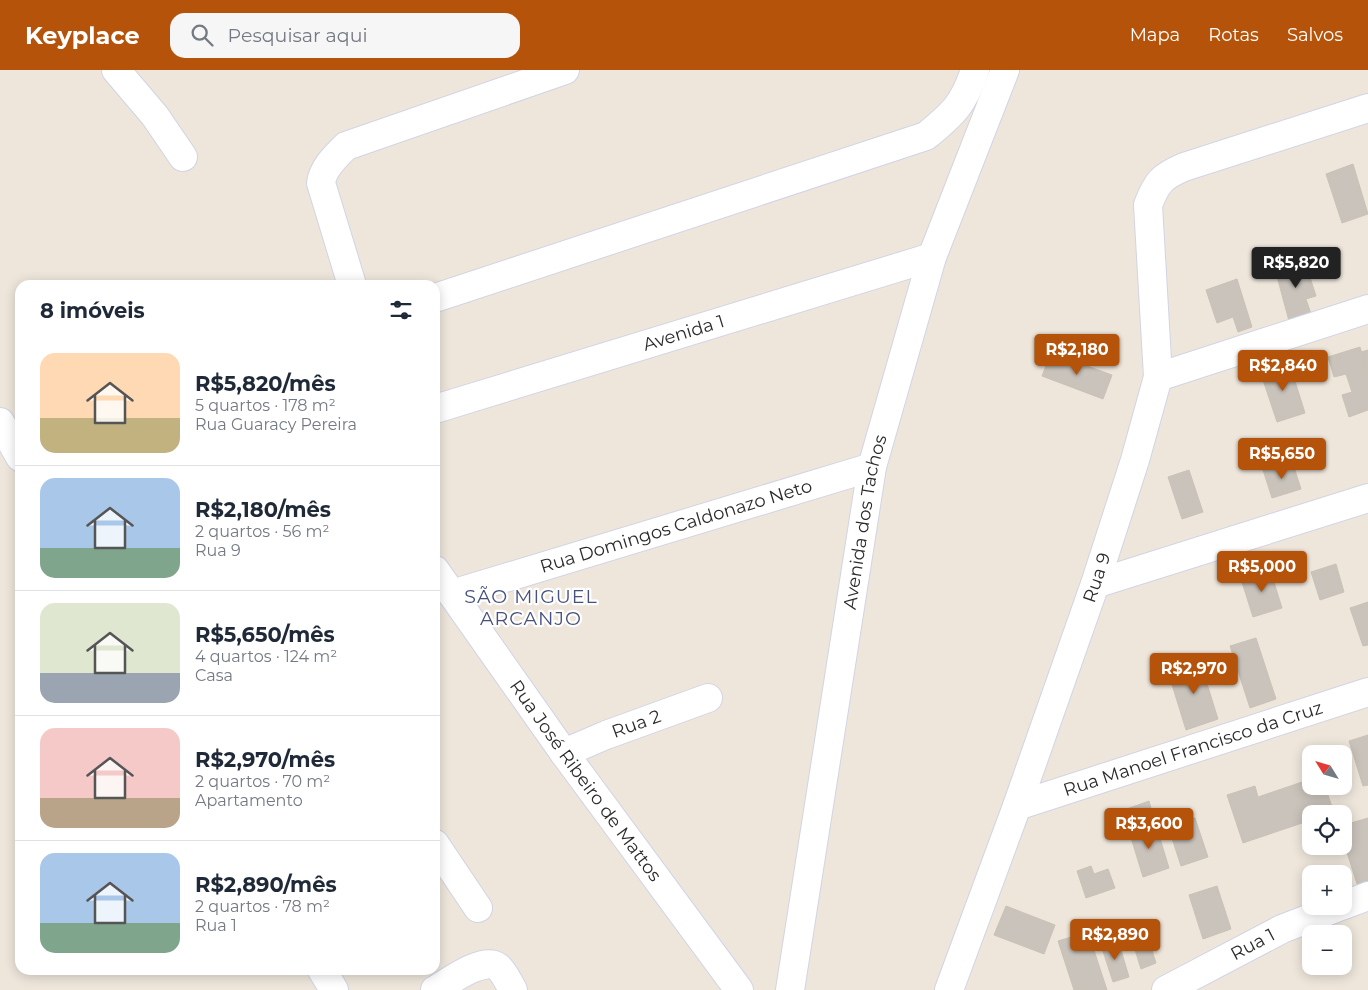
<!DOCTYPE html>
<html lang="pt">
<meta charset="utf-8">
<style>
:root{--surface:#fff;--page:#f6f6f7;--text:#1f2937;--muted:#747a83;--line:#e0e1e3;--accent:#b45309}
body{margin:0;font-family:Montserrat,sans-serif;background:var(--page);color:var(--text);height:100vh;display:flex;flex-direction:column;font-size:19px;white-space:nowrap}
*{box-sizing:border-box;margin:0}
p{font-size:16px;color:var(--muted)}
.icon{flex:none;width:28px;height:28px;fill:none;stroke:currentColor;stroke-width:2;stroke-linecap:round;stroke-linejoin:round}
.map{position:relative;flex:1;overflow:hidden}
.drawer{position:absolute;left:15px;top:210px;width:425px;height:695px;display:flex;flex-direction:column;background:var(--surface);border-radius:15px;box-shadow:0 2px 12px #0003}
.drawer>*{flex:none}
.needle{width:32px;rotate:307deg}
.buttons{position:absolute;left:1302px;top:675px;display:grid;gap:10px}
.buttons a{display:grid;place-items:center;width:50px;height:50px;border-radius:10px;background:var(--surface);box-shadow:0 2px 12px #0003;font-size:25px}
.price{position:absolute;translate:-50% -42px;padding:0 11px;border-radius:5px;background:var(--accent);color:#fff;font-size:16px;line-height:32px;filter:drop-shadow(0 1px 2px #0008)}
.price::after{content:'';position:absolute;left:50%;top:30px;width:15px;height:11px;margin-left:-8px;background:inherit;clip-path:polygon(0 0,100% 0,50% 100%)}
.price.on{background:#222;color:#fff}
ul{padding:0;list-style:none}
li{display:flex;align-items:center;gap:15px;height:125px;padding:0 25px}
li+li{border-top:1px solid var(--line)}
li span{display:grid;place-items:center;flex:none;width:140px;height:100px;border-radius:15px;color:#555}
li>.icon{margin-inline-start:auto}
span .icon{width:60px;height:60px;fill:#fffc;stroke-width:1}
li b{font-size:21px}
h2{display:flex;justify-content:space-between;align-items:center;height:60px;padding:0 25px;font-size:21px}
header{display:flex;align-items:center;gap:30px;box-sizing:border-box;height:70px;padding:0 25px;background:var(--accent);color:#fff}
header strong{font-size:24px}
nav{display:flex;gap:28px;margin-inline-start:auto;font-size:18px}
.search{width:350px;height:45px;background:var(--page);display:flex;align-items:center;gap:12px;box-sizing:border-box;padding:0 18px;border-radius:15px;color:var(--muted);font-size:19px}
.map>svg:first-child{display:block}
.building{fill:#c9c3bb;stroke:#c9c2b5}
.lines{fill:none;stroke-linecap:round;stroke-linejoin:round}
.minor-casing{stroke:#d1d4e5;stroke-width:30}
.minor{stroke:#fff;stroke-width:28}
.labels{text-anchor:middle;stroke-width:4.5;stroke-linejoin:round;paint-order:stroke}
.street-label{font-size:18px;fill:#2b2b2b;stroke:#fff}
.neighbourhood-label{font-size:19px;letter-spacing:1px;fill:#47517f;stroke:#fff}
</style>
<header>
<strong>Keyplace</strong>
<div class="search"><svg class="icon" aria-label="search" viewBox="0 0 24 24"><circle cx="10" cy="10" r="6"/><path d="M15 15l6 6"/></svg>Pesquisar aqui</div>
<nav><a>Mapa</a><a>Rotas</a><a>Salvos</a></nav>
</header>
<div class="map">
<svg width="1368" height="920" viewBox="0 0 1368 920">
<rect width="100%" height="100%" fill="#eee6db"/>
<path class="building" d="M1353,94L1368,144L1342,153L1326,104Z
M1304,189L1316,226L1306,229L1311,244L1289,251L1275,199Z
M1237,209L1252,257L1238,262L1233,247L1217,253L1206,220Z
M1360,277L1368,303V340L1349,347L1342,325L1352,322L1346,304L1334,307L1328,287Z
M1368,280V303L1361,282Z
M1051,283L1112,305L1103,329L1042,306Z
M1289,292L1305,343L1277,352L1260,301Z
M1292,391L1301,419L1272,428L1263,400Z
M1189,400L1203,442L1182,449L1168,407Z
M1336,494L1344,522L1320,530L1311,502Z
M1270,499L1282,538L1253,547L1241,509Z
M1368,532V575L1363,576L1350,538Z
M1256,568L1276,629L1250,638L1230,576Z
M1198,585L1218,649L1186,660L1170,608L1186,603L1182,590Z
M1368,665V715L1363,716L1349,671Z
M1311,709V716H1325L1334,743L1311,744V750L1243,773L1227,725L1255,716L1258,727Z
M1149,731L1154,748L1129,757L1124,740Z
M1195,748L1208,787L1181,796L1168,756Z
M1368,748V811L1357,814L1344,773V755Z
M1155,752L1169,798L1143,807L1129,761Z
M1091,796L1094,804L1108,799L1115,818L1086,828L1077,801Z
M1217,816L1231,859L1203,869L1189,825Z
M1006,836L1055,855L1044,884L994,865Z
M1145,859L1156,893L1141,899L1130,864Z
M1088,862L1107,920H1074L1058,871Z
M1118,870L1129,907L1113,912L1101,875Z"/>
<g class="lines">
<defs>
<g id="minor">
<path d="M116,0L155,46L183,87"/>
<path d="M352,215L321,113C323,98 335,87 346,76L565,0"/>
<path d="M435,228L926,66C953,44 964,34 975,0"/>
<path d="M1158,307L1368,239"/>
<path id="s1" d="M435,339L932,187"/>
<path d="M0,352L20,387"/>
<path id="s2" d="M435,500L564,683L739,920"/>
<path d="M1095,514L1368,428"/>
<path id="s3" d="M452,524L872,397"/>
<path id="s4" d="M564,683L606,665L708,628"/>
<path id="s5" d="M1017,736L1368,622"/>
<path d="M435,774L478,838"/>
<path d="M1344,835L1368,826"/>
<path d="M322,900L334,920"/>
<path d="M435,920C449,912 483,886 498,897C504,902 509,913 513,920"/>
<path id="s6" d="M790,920L872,397L932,187L1005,0"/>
<path id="s7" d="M949,920L1017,736L1095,514L1135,390L1158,307L1148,135C1157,112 1161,107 1184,97L1368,38"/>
<path id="s8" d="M1166,920L1282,859L1341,836"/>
</g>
</defs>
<use href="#minor" class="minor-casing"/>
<use href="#minor" class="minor"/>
</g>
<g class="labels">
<g class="street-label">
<text dy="6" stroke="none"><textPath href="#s1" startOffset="260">Avenida 1</textPath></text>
<text dy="6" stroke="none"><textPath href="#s6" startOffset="474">Avenida dos Tachos</textPath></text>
<text dy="6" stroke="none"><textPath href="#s3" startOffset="234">Rua Domingos Caldonazo Neto</textPath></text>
<text dy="6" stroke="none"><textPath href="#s7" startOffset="438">Rua 9</textPath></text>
<text dy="6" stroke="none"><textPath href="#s4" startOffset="78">Rua 2</textPath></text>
<text dy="6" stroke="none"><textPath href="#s5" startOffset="185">Rua Manoel Francisco da Cruz</textPath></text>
<text dy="6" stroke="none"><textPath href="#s2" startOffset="259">Rua José Ribeiro de Mattos</textPath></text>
<text dy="6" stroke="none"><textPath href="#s8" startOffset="98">Rua 1</textPath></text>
</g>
<g class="neighbourhood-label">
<text x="531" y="533">SÃO MIGUEL<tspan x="531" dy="22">ARCANJO</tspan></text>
</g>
</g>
</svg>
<div class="buttons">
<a><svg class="needle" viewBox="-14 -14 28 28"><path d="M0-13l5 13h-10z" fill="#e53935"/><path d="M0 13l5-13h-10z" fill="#747a83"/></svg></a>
<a><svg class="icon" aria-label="locate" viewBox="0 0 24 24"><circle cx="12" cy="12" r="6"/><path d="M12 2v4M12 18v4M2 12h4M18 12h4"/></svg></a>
<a>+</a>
<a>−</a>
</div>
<b class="price on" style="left:1296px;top:219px">R$5,820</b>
<b class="price" style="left:1077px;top:306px">R$2,180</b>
<b class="price" style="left:1283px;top:322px">R$2,840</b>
<b class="price" style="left:1282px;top:410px">R$5,650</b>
<b class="price" style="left:1262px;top:523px">R$5,000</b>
<b class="price" style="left:1194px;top:625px">R$2,970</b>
<b class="price" style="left:1149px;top:780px">R$3,600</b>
<b class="price" style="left:1115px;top:891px">R$2,890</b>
<section class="drawer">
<h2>8 imóveis<svg class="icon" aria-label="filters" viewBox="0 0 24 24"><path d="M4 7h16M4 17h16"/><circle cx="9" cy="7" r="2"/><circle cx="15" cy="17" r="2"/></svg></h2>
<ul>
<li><span style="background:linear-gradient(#ffd9b3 65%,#c2b280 0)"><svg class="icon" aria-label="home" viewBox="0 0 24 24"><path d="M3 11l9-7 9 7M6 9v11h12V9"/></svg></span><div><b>R$5,820/mês</b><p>5 quartos · 178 m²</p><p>Rua Guaracy Pereira</p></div></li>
<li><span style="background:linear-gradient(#a9c7e8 70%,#7fa58c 0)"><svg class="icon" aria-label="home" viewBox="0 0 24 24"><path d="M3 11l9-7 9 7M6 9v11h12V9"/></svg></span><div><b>R$2,180/mês</b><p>2 quartos · 56 m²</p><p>Rua 9</p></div></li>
<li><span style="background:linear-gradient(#dfe7d0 70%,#9aa5b1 0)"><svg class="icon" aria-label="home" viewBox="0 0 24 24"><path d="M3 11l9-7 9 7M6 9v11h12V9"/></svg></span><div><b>R$5,650/mês</b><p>4 quartos · 124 m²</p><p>Casa</p></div></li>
<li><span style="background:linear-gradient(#f6c9c9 70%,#b9a48a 0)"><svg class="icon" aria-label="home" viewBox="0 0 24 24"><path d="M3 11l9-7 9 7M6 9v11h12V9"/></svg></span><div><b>R$2,970/mês</b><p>2 quartos · 70 m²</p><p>Apartamento</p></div></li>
<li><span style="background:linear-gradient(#a9c7e8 70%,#7fa58c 0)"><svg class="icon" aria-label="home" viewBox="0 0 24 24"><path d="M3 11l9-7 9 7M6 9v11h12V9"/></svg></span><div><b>R$2,890/mês</b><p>2 quartos · 78 m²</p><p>Rua 1</p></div></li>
</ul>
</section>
</div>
